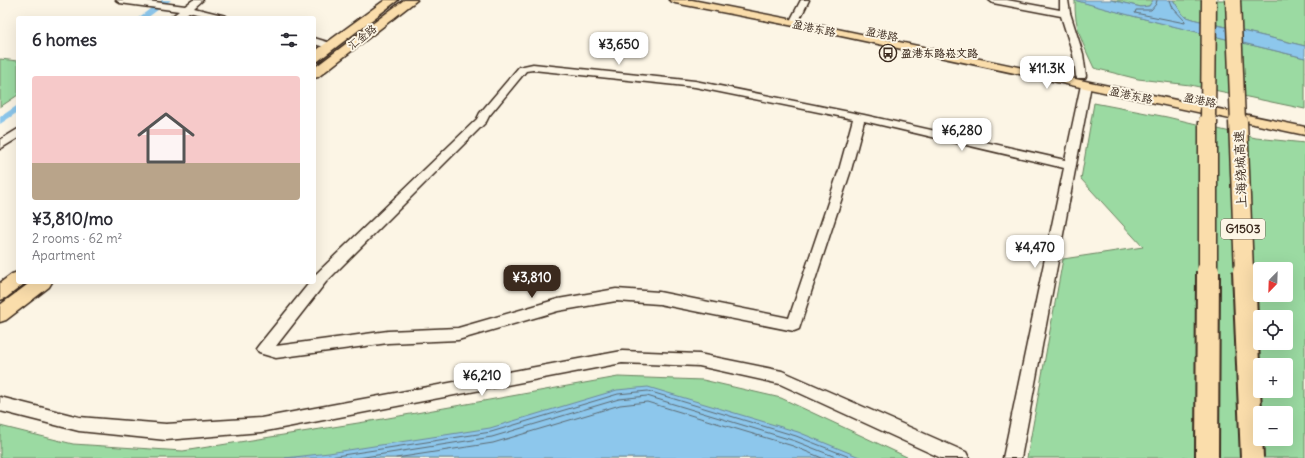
<!DOCTYPE html>
<meta charset="utf-8">
<style>
:root{--surface:#fff;--page:#f7f7f7;--text:#2b2b33;--muted:#7c7c81;--accent:#3b2a1e}
body{margin:0;font-family:Delius,"LXGW WenKai TC",sans-serif;background:var(--page);color:var(--text);height:100vh;display:flex;flex-direction:column;font-size:15px;white-space:nowrap}
*{box-sizing:border-box;margin:0}
p{font-size:13px;color:var(--muted)}
.icon{flex:none;width:22px;height:22px;fill:none;stroke:currentColor;stroke-width:2;stroke-linecap:round;stroke-linejoin:round}
.map{position:relative;flex:1;overflow:hidden}
.sheet{position:absolute;left:16px;top:16px;width:300px;height:268px;display:flex;flex-direction:column;background:var(--surface);border-radius:4px;box-shadow:0 4px 16px #0002}
.sheet>*{flex:none}
.needle{width:26px;rotate:203deg}
.controls{position:absolute;left:1253px;top:262px;display:grid;gap:8px}
.controls a{display:grid;place-items:center;width:40px;height:40px;border-radius:4px;background:var(--surface);box-shadow:0 4px 16px #0002;font-size:20px}
.price{position:absolute;translate:-50% -34px;padding:0 9px;border-radius:8px;background:#fff;color:#222;font-size:13px;line-height:26px;filter:drop-shadow(0 1px 2px #0008)}
.price::after{content:'';position:absolute;left:50%;top:24px;width:12px;height:9px;margin-left:-6px;background:inherit;clip-path:polygon(0 0,100% 0,50% 100%)}
.price.current{background:var(--accent);color:#fff}
ul{padding:0;list-style:none}
li{display:grid;align-content:center;gap:8px;height:212px;padding:0 16px}
li span{display:grid;place-items:center;height:124px;border-radius:4px;color:#555}
li>.icon{margin-inline-start:auto}
span .icon{width:72px;height:72px;fill:#fffc;stroke-width:1}
li b{font-size:17px}
h2{display:flex;justify-content:space-between;align-items:center;height:48px;padding:0 16px;font-size:17px}
.map>svg:first-child{display:block}
.green{fill:#9bdaa2;stroke:#6b8260;fill-rule:evenodd}
.water{fill:#8dc7ec;stroke:#6c889a}
.lines{fill:none;stroke-linecap:round;stroke-linejoin:round}
.shore{stroke:#5c6970;stroke-width:1}
.canal{fill:#8dc7ec;fill-rule:evenodd}
.minor-casing{stroke:#3b2a1e;stroke-width:3}
.major-casing{stroke:#3b2a1e;stroke-width:3}
.minor{fill:#fcf5e5;fill-rule:evenodd}
.major{fill:#faddab;fill-rule:evenodd}
.highway-bridge-far2-casing{stroke:#3b2a1e;stroke-width:17;stroke-linecap:butt}
.highway-bridge-far1-casing{stroke:#3b2a1e;stroke-width:21;stroke-linecap:butt}
.highway-bridge-casing{stroke:#3b2a1e;stroke-width:26;stroke-linecap:butt}
.highway-bridge-far2{stroke:#faddab;stroke-width:14}
.highway-bridge-far1{stroke:#faddab;stroke-width:18}
.highway-bridge{stroke:#faddab;stroke-width:22}
.labels{text-anchor:middle;stroke-width:4;stroke-linejoin:round;paint-order:stroke}
.far-street-label{font-size:11px;fill:#3b2a1e;stroke:#fcf5e5}
.far-poi-label{font-size:11px;font-weight:bold;fill:#3b2a1e;stroke:#fcf5e5;text-anchor:start}
.shield{fill:#fcf5e5;stroke:#75675a;stroke-width:1}
.shield-label{font-size:12px;font-weight:bold;fill:#3b2a1e}
.street-label{font-size:13px;fill:#3b2a1e;stroke:#fcf5e5}
</style>
<div class="map">
<svg width="1305" height="458" viewBox="0 0 1305 458">
<rect width="100%" height="100%" fill="#fcf5e5"/>
<filter id="ink" filterUnits="userSpaceOnUse"><feTurbulence type="fractalNoise" baseFrequency=".025" numOctaves="2"/><feDisplacementMap in="SourceGraphic" scale="8" xChannelSelector="R" yChannelSelector="G"/><feConvolveMatrix kernelMatrix="1 2 1 2 8 2 1 2 1" color-interpolation-filters="sRGB"/></filter>
<g filter="url(#ink)">
<path class="green" d="M1075,0C1151,22 1228,39 1305,58V109L1190,85L1138,79L1094,68C1083,44 1074,28 1075,0Z
M1111,0H1153V1L1149,6L1141,7Z
M1173,0H1305V46L1196,20L1184,16Z
M0,59L18,61V95L0,107Z
M1094,103L1167,117L1256,138L1305,143V458H1027L1063,259L1143,247L1081,179ZM1260,269H1286V295H1260ZM1260,317H1286V343H1260ZM1260,365H1286V391H1260ZM1260,413H1286V439H1260Z
M618,377L703,380L781,398L909,458H0V426L73,444L183,451L377,420Z"/>
<path class="water" d="M1074,0H1111L1141,7L1149,6L1153,0H1173L1184,16L1196,20L1305,46V58C1228,39 1150,22 1074,0Z
M648,387L798,432L862,458H285L329,453L490,428L617,390Z"/>
<g class="lines">
<path class="shore" d="M1157,0L1156,4L1151,10H1136L1135,13L1185,23V21L1173,8L1170,0
M323,458L491,432L618,394L648,391L796,436L852,458
M358,458L492,437L619,399L647,396L795,441L838,458
M396,458L493,443L620,405L647,402L793,446L822,458"/>
<path class="canal" d="M162,0H171L147,18H138Z
M18,105V112L0,124V117Z"/>
<defs>
<path id="minor" d="M116,0H140L185,6L193,0H203L194,8L226,16L228,18H212L189,12L181,18H170L179,11L120,3Z
M801,0H809L797,25H791L789,23Z
M989,0H1007L1060,10V0H1068L1070,13L1083,54L1086,76L1085,78H1077L1076,76L1073,54L1061,16L993,3Z
M314,38L334,44L336,46L331,49L314,44Z
M533,64L695,81L864,115L1065,160L1081,85L1082,83H1090L1091,85L1021,458H1003L1064,168L864,121L851,170L799,329L794,331L659,304L616,301L558,311L458,340L388,343L276,358L259,353L256,349L259,345L310,282H314V277L316,274L477,119L480,113L519,67ZM533,70L695,87L853,119L839,170L789,318L659,292L616,289L558,299L458,328L388,331L276,346L326,282L486,122L489,116L526,71Z
M18,129V138L0,149V140Z
M622,351L699,354L782,371L966,452L969,458H941L780,384L699,366L622,363L261,432L166,440L79,431L0,411V397L79,417L166,424L261,418Z"/>
<path id="major" d="M385,0H398L318,61L314,62V52Z
M404,0H417L318,77L314,78V68Z
M669,0H692L794,20L1305,127V135L794,26L675,3Z
M18,272V282H25L24,284L6,298L0,300V283L12,274Z
M31,282H52L49,287L6,320L0,322V305Z"/>
</defs>
<use href="#minor" class="minor-casing"/>
<use href="#major" class="major-casing"/>
<use href="#minor" class="minor"/>
<use href="#major" class="major"/>
<defs>
<path id="highway-bridge-far2" d="M1233,0L1238,122
M1208,122L1209,0"/>
<path id="highway-bridge-far1" d="M1238,121L1244,272
M1208,272V121"/>
<path id="highway-bridge" d="M1244,271L1252,458
M1207,458L1208,271"/>
</defs>
<use href="#highway-bridge-far2" class="highway-bridge-far2-casing"/>
<use href="#highway-bridge-far1" class="highway-bridge-far1-casing"/>
<use href="#highway-bridge" class="highway-bridge-casing"/>
<use href="#highway-bridge-far2" class="highway-bridge-far2"/>
<use href="#highway-bridge-far1" class="highway-bridge-far1"/>
<use href="#highway-bridge" class="highway-bridge"/>
</g>
</g>
<defs>
<symbol id="bus-ring" viewBox="-11 -11 22 22"><circle r="9.5" fill="#fcf5e5" stroke="#3b2a1e" stroke-width="1.5"/><path d="M-5-6H5V4H4V6H2V4H-2V6H-4V4H-5ZM-3.5-4V0h7V-4ZM-3.5 1.2v1.5H-2V1.2ZM2 1.2v1.5H3.5V1.2Z" fill="#3b2a1e"/></symbol>
</defs>
<g fill-rule="evenodd">
<use href="#bus-ring" x="878" y="43" width="20" height="20"/>
</g>
<g class="labels">
<g class="far-street-label">
<text transform="translate(814 28) rotate(12)" y="4">盈港东路</text>
<text transform="translate(882 34) rotate(12)" y="4">盈港路</text>
<text transform="translate(362 37) rotate(-38)" y="4">汇金路</text>
<text transform="translate(1131 95) rotate(12)" y="4">盈港东路</text>
<text transform="translate(1200 100) rotate(12)" y="4">盈港路</text>
</g>
<g class="far-poi-label">
<text x="901" y="57">盈港东路崧文路</text>
</g>
<rect class="shield" x="1221" y="219" width="44" height="20" rx="3"/>
<g class="shield-label">
<text x="1243" y="233">G1503</text>
</g>
<g class="street-label">
<text transform="translate(1240 169) rotate(-92)" y="5">上海绕城高速</text>
</g>
</g>
</svg>
<div class="controls">
<a><svg class="needle" viewBox="-14 -14 28 28"><path d="M0-13l5 13h-10z" fill="#e53935"/><path d="M0 13l5-13h-10z" fill="#7c7c81"/></svg></a>
<a><svg class="icon" aria-label="locate" viewBox="0 0 24 24"><circle cx="12" cy="12" r="6"/><path d="M12 2v4M12 18v4M2 12h4M18 12h4"/></svg></a>
<a>+</a>
<a>−</a>
</div>
<b class="price" style="left:619px;top:66px">¥3,650</b>
<b class="price" style="left:1047px;top:90px">¥11.3K</b>
<b class="price" style="left:962px;top:152px">¥6,280</b>
<b class="price" style="left:1035px;top:269px">¥4,470</b>
<b class="price current" style="left:532px;top:299px">¥3,810</b>
<b class="price" style="left:482px;top:397px">¥6,210</b>
<section class="sheet">
<h2>6 homes<svg class="icon" aria-label="filters" viewBox="0 0 24 24"><path d="M4 7h16M4 17h16"/><circle cx="9" cy="7" r="2"/><circle cx="15" cy="17" r="2"/></svg></h2>
<ul>
<li><span style="background:linear-gradient(#f6c9c9 70%,#b9a48a 0)"><svg class="icon" aria-label="home" viewBox="0 0 24 24"><path d="M3 11l9-7 9 7M6 9v11h12V9"/></svg></span><div><b>¥3,810/mo</b><p>2 rooms · 62 m²</p><p>Apartment</p></div></li>
</ul>
</section>
</div>
